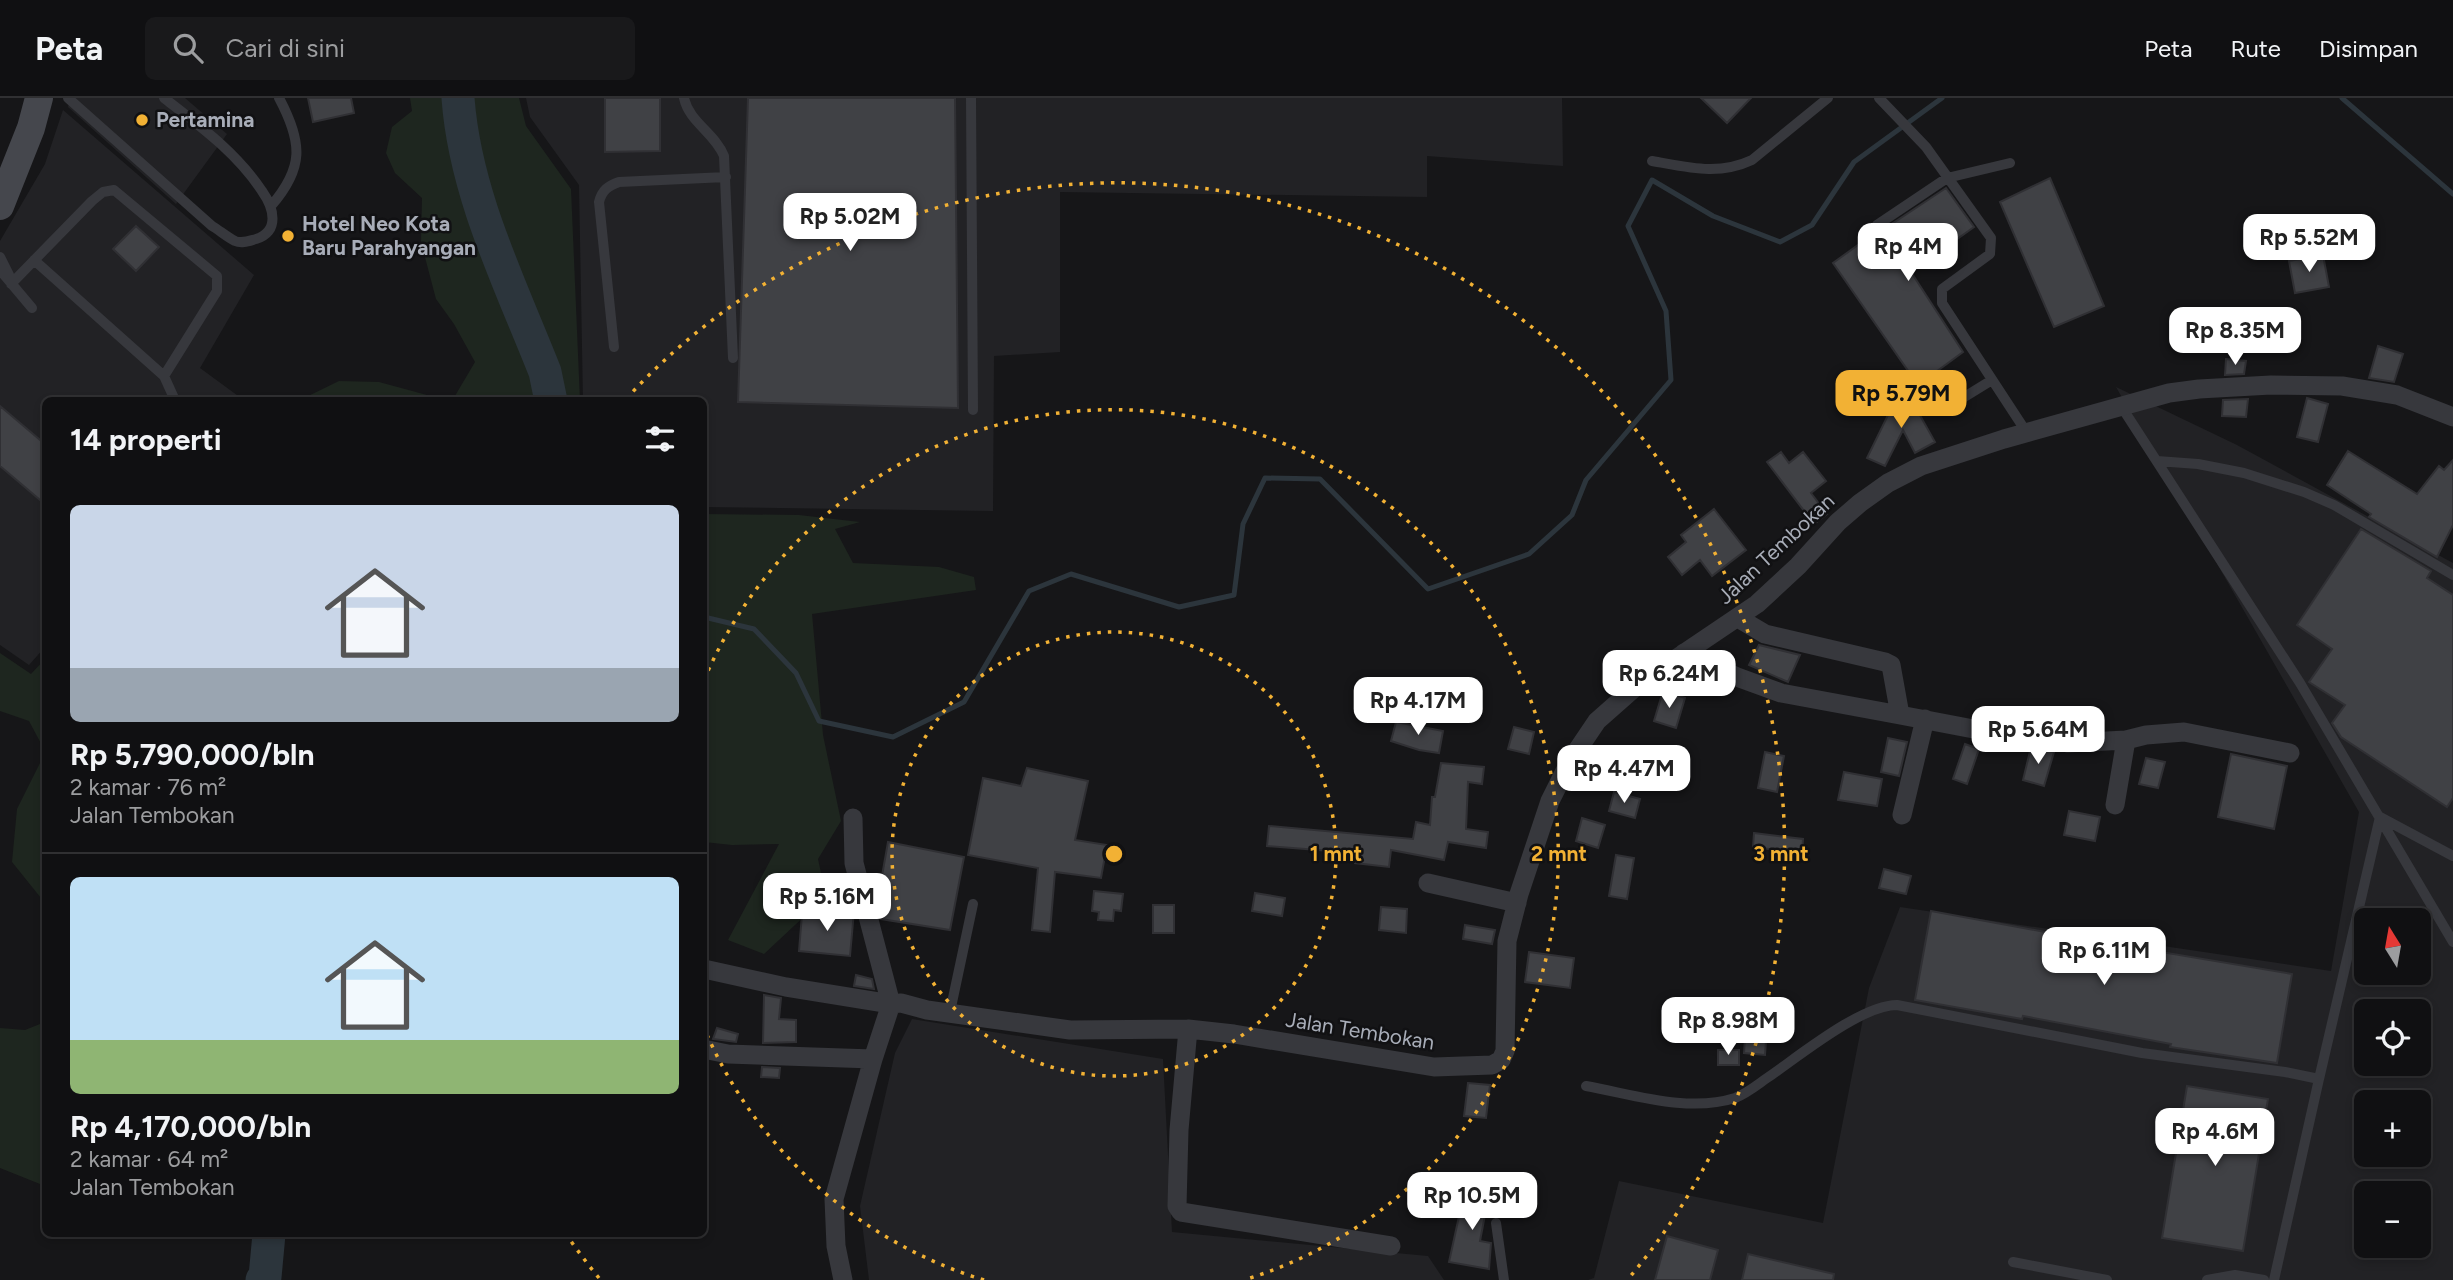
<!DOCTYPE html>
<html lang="id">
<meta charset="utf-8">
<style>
:root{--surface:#101012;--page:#19191b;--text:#f1f3f6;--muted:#9c9d9f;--line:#303032;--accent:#f2b134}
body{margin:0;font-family:Figtree,sans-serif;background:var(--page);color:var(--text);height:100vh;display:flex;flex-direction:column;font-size:26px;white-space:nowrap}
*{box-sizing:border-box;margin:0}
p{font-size:23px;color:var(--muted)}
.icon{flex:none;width:38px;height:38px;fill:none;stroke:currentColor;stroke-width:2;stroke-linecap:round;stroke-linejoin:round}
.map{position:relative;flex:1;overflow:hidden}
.side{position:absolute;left:42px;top:299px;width:665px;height:840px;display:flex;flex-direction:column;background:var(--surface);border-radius:10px;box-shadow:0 4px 10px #0003,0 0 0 2px var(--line)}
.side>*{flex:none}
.needle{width:46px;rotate:349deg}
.tools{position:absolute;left:2354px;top:810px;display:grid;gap:14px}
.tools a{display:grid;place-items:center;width:77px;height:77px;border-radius:10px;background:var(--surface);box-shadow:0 4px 10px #0003,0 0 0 2px var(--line);font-size:35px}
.price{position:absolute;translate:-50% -60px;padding:0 16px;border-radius:14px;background:#fff;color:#222;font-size:23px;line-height:46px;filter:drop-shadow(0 2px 4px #0008)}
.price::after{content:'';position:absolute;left:50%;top:42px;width:21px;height:16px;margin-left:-10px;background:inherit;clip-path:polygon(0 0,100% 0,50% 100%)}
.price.current{background:var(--accent);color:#111}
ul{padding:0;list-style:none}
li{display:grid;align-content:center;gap:14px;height:371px;padding:0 28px}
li+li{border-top:2px solid var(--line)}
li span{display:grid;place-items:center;height:217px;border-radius:10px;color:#555}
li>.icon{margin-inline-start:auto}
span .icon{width:126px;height:126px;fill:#fffc;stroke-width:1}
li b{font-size:30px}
h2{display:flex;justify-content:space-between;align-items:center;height:84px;padding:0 28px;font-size:30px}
header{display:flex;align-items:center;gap:42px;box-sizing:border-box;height:98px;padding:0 35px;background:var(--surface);border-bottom:2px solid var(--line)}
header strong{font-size:33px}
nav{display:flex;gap:38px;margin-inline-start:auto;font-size:24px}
.search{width:490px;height:63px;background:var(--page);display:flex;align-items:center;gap:18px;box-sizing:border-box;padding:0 24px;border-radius:10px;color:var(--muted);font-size:26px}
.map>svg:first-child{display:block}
.built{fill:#222225;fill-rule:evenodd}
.green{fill:#1e261f}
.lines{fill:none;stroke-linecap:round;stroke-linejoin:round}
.stream{stroke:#2c353c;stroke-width:5}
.river{stroke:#2c353c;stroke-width:33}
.building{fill:#404145;stroke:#303034;stroke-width:2}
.service{stroke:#37383d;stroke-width:10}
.minor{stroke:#37383d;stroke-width:19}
.secondary{stroke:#45474d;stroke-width:28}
.ring{fill:none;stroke:#f2b134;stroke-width:3.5;stroke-dasharray:3.5 7}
.poi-dot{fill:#f2b134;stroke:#111113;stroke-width:2.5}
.labels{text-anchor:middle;stroke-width:5;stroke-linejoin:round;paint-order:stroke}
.poi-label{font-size:21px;font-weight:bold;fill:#a8adb8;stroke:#111113;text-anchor:start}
.street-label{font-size:21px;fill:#a8adb8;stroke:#111113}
.centre{fill:#f2b134;stroke:#111113;stroke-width:3.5}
.ring-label{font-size:21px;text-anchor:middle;font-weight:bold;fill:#f2b134;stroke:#111113;stroke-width:5;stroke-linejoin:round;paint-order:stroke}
</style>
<header>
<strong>Peta</strong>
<div class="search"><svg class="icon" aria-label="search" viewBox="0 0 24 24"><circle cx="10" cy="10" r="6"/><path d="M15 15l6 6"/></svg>Cari di sini</div>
<nav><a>Peta</a><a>Rute</a><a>Disimpan</a></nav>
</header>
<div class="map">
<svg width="2453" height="1182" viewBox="0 0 2453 1182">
<rect width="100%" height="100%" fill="#161618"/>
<path class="built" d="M70,0H185L227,36L176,106L68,9Z
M526,0H1562L1563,68L1427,58V99L1060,94V254L994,258L993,413L704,409V303H583L579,87L530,19Z
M63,12L254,177L200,270L245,303H46L45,549L29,567L0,547V143L45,66Z
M2116,289L2237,347L2453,465V1182H1588L1594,1180L1619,1083L1823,1125L1869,890L1900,809L2331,873L2359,714ZM2366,822H2418V875H2366ZM2366,914H2418V966H2366ZM2366,1004H2418V1057H2366ZM2366,1096H2418V1148H2366Z
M912,921L1163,961L1172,1134L1428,1158L1444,1182H869L860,1108L895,955Z"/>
<path class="green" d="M410,0H519L526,28L571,91L580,303H452L475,264L454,226L436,201L421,144L422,100L395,75L386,55L392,29L412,13Z
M339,283L379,284L449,303H298Z
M704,416L799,417L860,424L835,431L853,465L939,469L974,479L976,492L812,516L823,637L841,723L818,761L826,798L764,856L728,842L779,746L732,747L704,744Z
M0,555L31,576L45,561V653L29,623L0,613Z
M45,655L46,805H45L12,764L17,711Z
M45,924V1088L0,1070V930L25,932Z"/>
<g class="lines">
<path class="stream" d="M2342,0L2453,96
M704,519L754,531L796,575L819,623L893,639L964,604L1029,493L1071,476L1179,509L1234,497L1243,426L1265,380L1320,381L1428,491L1529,456L1572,417L1586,382L1671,282L1666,213L1628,128L1652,82L1713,118L1780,144L1812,127L1854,64L1942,0"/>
<path class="river" d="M458,0C465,96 510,185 545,274L551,303
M262,1182L265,1179L269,1136"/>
</g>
<path class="building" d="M308,0H351L354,15L313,24Z
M605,0H660V53L605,54Z
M748,0H955L958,310L738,304Z
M1701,0H1751L1727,25Z
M2050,80L2104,208L2054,229L2000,104Z
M1946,90L1974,129L1911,174L1963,254L1918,287L1833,165L1876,134L1881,133Z
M136,128L159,149L136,173L113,151Z
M2323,157L2329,189L2295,195L2289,163Z
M2378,248L2403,256L2394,284L2369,280Z
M2226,261L2246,263L2244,276L2225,277Z
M1894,294L1908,296L1935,344L1915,355L1903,332L1885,368L1867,360L1891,311Z
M2307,300L2328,306L2318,344L2297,339Z
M2248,301L2246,319L2222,318L2223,302Z
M0,308L46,347V407L0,368Z
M2348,353L2417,396L2439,368L2444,372L2453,362V427L2437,459L2369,419L2371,416L2327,387Z
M1781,354L1789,365L1803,354L1826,383L1811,395L1827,416L1814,426L1767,364Z
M1714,411L1746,452L1712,478L1700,462L1682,477L1668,459L1686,444L1681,437Z
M2361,431L2431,473L2427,480L2453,497V700L2447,709L2341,639L2332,625L2345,607L2309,584L2332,551L2297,527Z
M1759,547L1800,557L1788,584L1749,567Z
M1663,593L1685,600L1676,630L1654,623Z
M1396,624L1443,633L1439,655L1419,652L1391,643Z
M1514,629L1534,634L1529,656L1508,651Z
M1888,640L1907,644L1899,678L1881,674Z
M1965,646L1979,651L1967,686L1953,681Z
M2031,649L2054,654L2044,688L2023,682Z
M1765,654L1784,658L1777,694L1758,690Z
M2231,656L2287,668L2274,731L2218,719Z
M2146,660L2165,664L2158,690L2139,686Z
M1441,665L1484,669L1482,686L1468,684L1466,731L1488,734L1486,750L1448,744L1444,762L1391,752L1389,769L1355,765L1356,755L1267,748L1269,728L1413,741L1416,724L1430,727L1432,699H1435Z
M1027,670L1088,683L1075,742L1107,747L1101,780L1055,774L1050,834L1032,832L1038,770L968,757L983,680L1021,688Z
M1844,674L1882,681L1877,708L1838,702Z
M1614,694L1640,701L1635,720L1609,713Z
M2069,713L2100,719L2095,743L2064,737Z
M1582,720L1605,727L1598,750L1576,743Z
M1754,735L1803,741L1802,755L1753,749Z
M888,744L964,759L950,832L881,821L877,806Z
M1616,757L1634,760L1627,801L1609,798Z
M1884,771L1911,778L1906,796L1879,790Z
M1094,793L1123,796L1121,813L1114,812L1113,823L1098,822L1099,814L1092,813Z
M1255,795L1285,800L1282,818L1252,813Z
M1153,807H1174V835H1153Z
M1381,809L1407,811L1406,835L1379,832Z
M835,811L854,813L850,858L799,853L802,816L835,819Z
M1931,813L2056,836L2057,831L2161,851V854L2292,876L2277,965L2170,949L2171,946L2023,918L2022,921L1915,902Z
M1465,827L1495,832L1492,846L1463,841Z
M1529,854L1574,860L1570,890L1525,884Z
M856,877L872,881L874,891L854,888Z
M764,897L781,900L779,921L796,922V944L763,945Z
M1753,911L1768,914L1765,957L1744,955L1745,940H1747Z
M717,930L738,936L736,944L713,941Z
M1718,952H1739V967H1718Z
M762,969L780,970L779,980L761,979Z
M1468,985L1490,987L1486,1020L1464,1018Z
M2187,988L2268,1001L2243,1153L2162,1140Z
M1465,1091L1489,1096L1480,1143L1491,1145L1489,1171L1449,1164Z
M1667,1138L1718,1152L1710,1182H1655Z
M1748,1156L1834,1176L1833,1182H1742Z"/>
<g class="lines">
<path class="service" d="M68,0L212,128C219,132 227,139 235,143C242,146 249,143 256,141C280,133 274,110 262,93C237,55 200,28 164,0
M684,0C689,24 715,35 724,58L733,260
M971,0L973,312
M1879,0L1926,49L1991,140L1990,156L1942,191V205L2027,335
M1652,63C1687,69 1718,78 1752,62L1828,0
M271,108C304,70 303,45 279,0
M1877,127L1947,80L2010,65
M0,159L9,177
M34,162L164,278
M0,172L32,210
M11,186L92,103L103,94L114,92L217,178V193L164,278L174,300L172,303
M614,249L599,104C602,92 608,88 619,84L726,79
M1953,306L1992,282
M2121,308L2300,585L2453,844
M2157,363L2198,366L2244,375L2304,394L2334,407L2453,477
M950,914L973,806
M1586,988C1632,996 1688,1015 1735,1000C1746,996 1757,987 1767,980C1798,959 1861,907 1897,907L2142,955L2285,974L2319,981L2380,719L2453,758
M1496,1125L1504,1182
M2013,1164L2107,1182
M2207,1182L2235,1177L2264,1182
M2274,1182L2319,981"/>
<path class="minor" d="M1738,520L1765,536L1885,564L1891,567L1900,617L1984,633L2042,638L2068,645L2126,642L2146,637L2184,634L2290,655
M1684,555L1737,579L1781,595L1900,617
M2115,707L2126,642
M1902,717L1925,621
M853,720L854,765L891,906
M1428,785L1517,805
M704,871L786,889L891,906L901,905L927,912L1070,932L1188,931L1234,936L1434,969L1492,967L1501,962L1505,953L1507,843L1519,796L1550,703L1570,663L1597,623L1640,585L1757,506L1798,468L1838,424L1860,405L1888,385L1921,368L2004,341L2169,295L2199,291L2271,287L2342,288L2397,297L2453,319
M1188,931L1179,1032L1177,1108L1181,1114L1391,1148
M708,952L728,956L873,961
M843,1182L836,1148L834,1101L873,961L891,906"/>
<path class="secondary" d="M0,108L31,30L39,0"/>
</g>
<g class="ring">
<circle cx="1114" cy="756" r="222"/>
<path d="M984 1182A445 445 0 0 1 704 930M704 582A445 445 0 1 1 1244 1182"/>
<path d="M599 1180A667 667 0 0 1 568 1139M626 301A667 667 0 0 1 1629 1180"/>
</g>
<g class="poi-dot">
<circle cx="142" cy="22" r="7"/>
<circle cx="288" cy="138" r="7"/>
</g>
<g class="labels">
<g class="poi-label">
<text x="156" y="29">Pertamina</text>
<text x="302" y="133">Hotel Neo Kota<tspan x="302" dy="24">Baru Parahyangan</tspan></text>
</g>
<g class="street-label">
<text transform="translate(1776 451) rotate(-43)" y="7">Jalan Tembokan</text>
<text transform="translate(1360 933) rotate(9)" y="7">Jalan Tembokan</text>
</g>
</g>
<circle cx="1114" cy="756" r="10" class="centre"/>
<g class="ring-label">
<text x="1336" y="763">1 mnt</text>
<text x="1559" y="763">2 mnt</text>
<text x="1781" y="763">3 mnt</text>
</g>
</svg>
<div class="tools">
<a><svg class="needle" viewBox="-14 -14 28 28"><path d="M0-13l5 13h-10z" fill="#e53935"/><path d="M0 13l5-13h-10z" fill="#9c9d9f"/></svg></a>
<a><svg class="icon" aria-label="locate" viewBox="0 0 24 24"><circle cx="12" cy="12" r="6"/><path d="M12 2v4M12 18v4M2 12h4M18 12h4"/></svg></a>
<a>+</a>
<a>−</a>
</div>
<b class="price" style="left:850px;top:155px">Rp 5.02M</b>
<b class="price" style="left:2309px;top:176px">Rp 5.52M</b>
<b class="price" style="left:1908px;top:185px">Rp 4M</b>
<b class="price" style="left:2235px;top:269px">Rp 8.35M</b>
<b class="price current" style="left:1901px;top:332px">Rp 5.79M</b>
<b class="price" style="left:1669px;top:612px">Rp 6.24M</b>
<b class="price" style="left:1418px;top:639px">Rp 4.17M</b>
<b class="price" style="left:2038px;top:668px">Rp 5.64M</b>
<b class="price" style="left:1624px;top:707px">Rp 4.47M</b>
<b class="price" style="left:827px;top:835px">Rp 5.16M</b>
<b class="price" style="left:2104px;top:889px">Rp 6.11M</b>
<b class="price" style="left:1728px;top:959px">Rp 8.98M</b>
<b class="price" style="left:2215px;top:1070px">Rp 4.6M</b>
<b class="price" style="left:1472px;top:1134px">Rp 10.5M</b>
<section class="side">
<h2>14 properti<svg class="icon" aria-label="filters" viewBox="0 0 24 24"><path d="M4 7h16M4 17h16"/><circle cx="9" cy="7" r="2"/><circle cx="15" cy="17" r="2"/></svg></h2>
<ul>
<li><span style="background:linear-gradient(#c9d6e8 75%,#9aa5b1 0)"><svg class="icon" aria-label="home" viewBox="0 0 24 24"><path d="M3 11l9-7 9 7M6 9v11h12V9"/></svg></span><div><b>Rp 5,790,000/bln</b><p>2 kamar · 76 m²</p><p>Jalan Tembokan</p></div></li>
<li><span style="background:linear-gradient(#bfe0f5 75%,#8fb573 0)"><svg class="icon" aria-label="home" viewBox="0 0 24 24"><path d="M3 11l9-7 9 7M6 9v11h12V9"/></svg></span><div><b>Rp 4,170,000/bln</b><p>2 kamar · 64 m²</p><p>Jalan Tembokan</p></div></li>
</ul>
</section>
</div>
